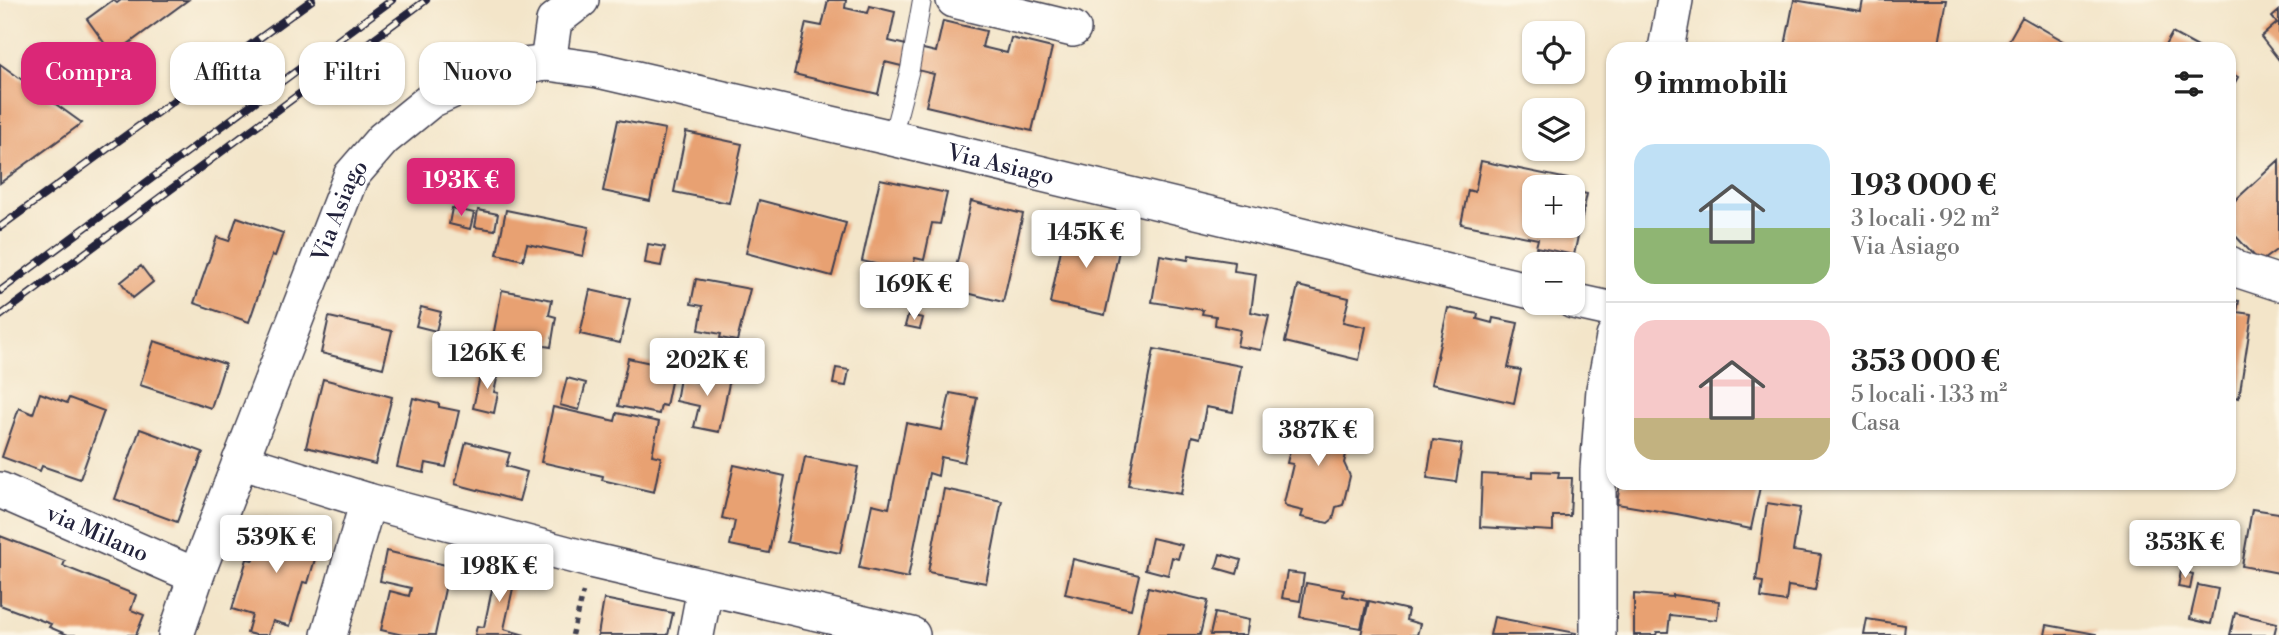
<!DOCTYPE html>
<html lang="it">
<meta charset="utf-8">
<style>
:root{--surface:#fff;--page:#f6f6f6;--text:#222;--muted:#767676;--line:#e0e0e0;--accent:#db2777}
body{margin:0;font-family:"Libre Bodoni",serif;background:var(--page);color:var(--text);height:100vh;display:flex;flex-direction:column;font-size:26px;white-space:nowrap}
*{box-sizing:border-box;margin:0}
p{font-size:23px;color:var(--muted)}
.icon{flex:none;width:38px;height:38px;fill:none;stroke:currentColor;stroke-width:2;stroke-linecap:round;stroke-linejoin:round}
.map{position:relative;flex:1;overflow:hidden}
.side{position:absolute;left:1606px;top:42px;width:630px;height:448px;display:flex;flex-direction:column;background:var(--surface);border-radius:21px;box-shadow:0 2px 5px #0004}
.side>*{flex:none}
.hud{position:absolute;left:21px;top:42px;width:665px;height:63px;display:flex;gap:14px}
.buttons{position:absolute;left:1522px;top:21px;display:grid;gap:14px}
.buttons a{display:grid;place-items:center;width:63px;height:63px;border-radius:14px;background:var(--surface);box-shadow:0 2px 5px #0004;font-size:35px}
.price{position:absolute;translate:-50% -60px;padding:0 16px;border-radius:7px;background:#fff;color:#222;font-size:23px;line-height:46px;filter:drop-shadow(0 2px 4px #0008)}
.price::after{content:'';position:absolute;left:50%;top:42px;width:21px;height:16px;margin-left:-10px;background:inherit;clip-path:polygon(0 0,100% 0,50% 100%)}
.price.active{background:var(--accent);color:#fff}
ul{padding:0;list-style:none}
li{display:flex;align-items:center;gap:21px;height:175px;padding:0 28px}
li+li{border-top:2px solid var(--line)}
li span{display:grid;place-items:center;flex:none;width:196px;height:140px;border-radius:21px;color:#555}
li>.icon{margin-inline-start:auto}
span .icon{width:84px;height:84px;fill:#fffc;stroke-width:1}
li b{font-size:30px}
h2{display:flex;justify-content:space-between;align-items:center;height:84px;padding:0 28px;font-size:30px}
.chip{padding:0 24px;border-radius:21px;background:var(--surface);box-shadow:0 2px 5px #0004;font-size:24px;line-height:63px}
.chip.active{background:var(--accent);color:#fff}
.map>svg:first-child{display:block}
.building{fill:#e8a172}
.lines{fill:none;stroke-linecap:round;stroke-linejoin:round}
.service-casing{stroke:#413f50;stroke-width:20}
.minor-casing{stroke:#413f50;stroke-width:38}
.path{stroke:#413f50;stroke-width:4.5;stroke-dasharray:5 5;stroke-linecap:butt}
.service{stroke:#fff;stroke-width:18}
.minor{stroke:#fff;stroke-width:35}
.rail-casing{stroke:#22223b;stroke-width:8}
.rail{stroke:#fcf5e5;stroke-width:5;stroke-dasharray:16;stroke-linecap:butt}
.labels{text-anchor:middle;stroke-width:5;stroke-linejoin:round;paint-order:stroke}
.street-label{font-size:23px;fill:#22223b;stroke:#fcf5e5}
</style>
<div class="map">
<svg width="2279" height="635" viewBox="0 0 2279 635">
<rect width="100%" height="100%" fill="#fcf5e5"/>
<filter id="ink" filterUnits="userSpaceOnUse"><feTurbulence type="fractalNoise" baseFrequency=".0143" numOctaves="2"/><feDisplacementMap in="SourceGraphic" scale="14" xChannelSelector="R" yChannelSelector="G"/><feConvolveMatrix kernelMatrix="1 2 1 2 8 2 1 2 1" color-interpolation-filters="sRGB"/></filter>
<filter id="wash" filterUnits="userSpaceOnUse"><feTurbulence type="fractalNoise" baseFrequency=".00686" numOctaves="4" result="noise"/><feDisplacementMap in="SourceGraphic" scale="28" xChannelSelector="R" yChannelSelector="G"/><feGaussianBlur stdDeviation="1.57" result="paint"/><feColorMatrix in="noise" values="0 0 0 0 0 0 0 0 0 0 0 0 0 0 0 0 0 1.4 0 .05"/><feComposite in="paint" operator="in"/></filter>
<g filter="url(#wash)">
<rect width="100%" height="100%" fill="#f3e5c9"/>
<g id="blocks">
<path class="building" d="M113,0L117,3L121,0H188L113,55L87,19Z
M828,0H846L845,8L868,13L870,6L895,12L889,41L936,52L943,21L986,31L982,47L1007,53L1011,38L1052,48L1032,131L926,106L934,74L885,62L878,94L794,74L806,23L822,26Z
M1794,0L1861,11L1863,0H1947L1938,49H1801L1785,46Z
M2279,11V60L2261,37L2277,23L2272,17Z
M2022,17L2074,47L2072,49H2004Z
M2172,33L2198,47L2197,49H2163Z
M0,64L82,123L0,183Z
M2230,72L2238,77L2230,91Z
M618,120L665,129L650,201L603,191Z
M686,132L742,144L729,203L674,192Z
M2279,160V248L2260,262L2230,230V205Z
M1481,161L1568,179L1566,187H1535V226H1573V191L1587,194L1574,255L1536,247L1538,239L1461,224L1468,190L1475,192Z
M880,179L947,193L940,224L932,223L924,260L915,258L910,281L891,277L893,268L862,261Z
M759,200L846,223L832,276L746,253Z
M971,201L1023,214L1003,302L951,289Z
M452,208L474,213L470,229L449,224Z
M478,210L498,214L495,230L475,227Z
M506,210L589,227L583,256L527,244L523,260L497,254Z
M237,217L283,233L275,256L272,255L249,322L194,303L217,237L229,241Z
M1066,225L1122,237L1105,315L1050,303Z
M648,244L665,247L661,266L645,263Z
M1160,255L1188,260L1189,255L1235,262L1234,271L1256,274L1251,312L1269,316L1261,350L1237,346L1240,330L1215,325L1216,316L1202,314L1203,310L1152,302Z
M141,266L153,282L133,298L121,282Z
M696,279L750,289L737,341L720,338L721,334L699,330L703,306L691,304Z
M1298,286L1349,298L1343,322L1366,327L1359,360L1285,342Z
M502,290L552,300L549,315L556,317L551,347L532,344L529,359L490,352Z
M590,290L630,299L620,343L580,334Z
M2230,300L2239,301L2237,312L2252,314L2239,398L2230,396Z
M421,307L441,312L436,331L416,326Z
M1448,308L1478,314L1477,319L1492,323L1493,318L1518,323L1508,368L1521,370L1514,403L1431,384Z
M908,315L923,318L920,329L905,326Z
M329,317L392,331L383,368L321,353Z
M154,341L225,364L211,408L140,385Z
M1154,349L1241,366L1233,412L1206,407L1200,438L1192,436L1181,494L1128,485Z
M628,358L669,367L667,376L672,377L666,406L661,405L659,414L618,406Z
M718,366L732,369L719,432L694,427L699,406L676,401L680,378L698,382L699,376L715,379Z
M482,367L499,370L494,392L498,393L494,413L473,408Z
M836,368L849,370L846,386L833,384Z
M567,378L586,383L579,410L560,405Z
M323,379L392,397L375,464L306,447Z
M40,393L67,403L69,398L104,411L80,479L42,466L40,471L2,457L19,408L33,414Z
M950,393L977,398L964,462L941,457L938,476L929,473L908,578L859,568L872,504L889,508L906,423L942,430Z
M413,398L439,404V407L459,411L446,467L426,463L424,473L397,467Z
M553,407L615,421L617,413L659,422L652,455L661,457L654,492L602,480L603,476L541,462Z
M1305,415L1347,426L1351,433L1344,463L1350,476L1343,505L1336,507L1333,519L1328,523L1301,517L1303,511L1287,507L1284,503L1293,464L1287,463L1297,420Z
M140,429L203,452L177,522L115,499Z
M1433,440L1462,444L1456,482L1427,478Z
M466,442L510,453L506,466L527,472L519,501L455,484Z
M805,457L858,467L840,553L787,542Z
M734,465L785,476L769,553L730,545L735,521L722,518Z
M1533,471L1559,472L1558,478H1572L1570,516H1553V531L1480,527L1482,474L1533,477Z
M1620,483H1659L1683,487V483H1741L1760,487L1751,529L1677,514L1617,504Z
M944,489L1002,501L986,583L928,572Z
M1767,503L1800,508L1793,551L1821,555L1815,590L1788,586L1786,602L1761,598L1763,582L1756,581Z
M2252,509L2279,513V573L2242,566Z
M265,518L322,535L308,583L303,582L290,626L273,621L268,635H256L247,633L252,615L232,609L247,559L253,560Z
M0,536L65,561L63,566L136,595L131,610L144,615L136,635H68L49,627L51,624L0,605Z
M1152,538L1182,545L1178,559L1172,557L1168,575L1145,569Z
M386,551L450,566L435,635H403L381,630L390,591L409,596L411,588L380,581Z
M1220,554L1241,560L1237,574L1216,568Z
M1073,559L1139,575L1131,609L1065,594Z
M497,566L517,570L504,629L525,635H475L477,626L484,627Z
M2181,571L2193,574L2190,589L2178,587Z
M1287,572L1304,574L1300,601L1282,598Z
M1306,583L1344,590L1343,596L1367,601L1361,628L1300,617Z
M2198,585L2218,589L2211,624L2190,619Z
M1148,587L1208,601L1200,635H1137Z
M1634,594L1672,597V595L1719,601L1717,620L1670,615L1668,632H1657L1656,635H1634Z
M604,599L673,613L668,635H598Z
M1369,601L1408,610L1406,620L1420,624L1417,635H1361Z
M1215,613L1249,620L1246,635H1210Z
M2235,613L2277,623L2274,635H2230Z
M1494,617L1576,633V635H1490Z
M1867,619L1905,625L1904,635H1864Z
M2047,625L2096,634V635H2045Z"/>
</g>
</g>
<g filter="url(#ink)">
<use href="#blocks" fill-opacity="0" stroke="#413f50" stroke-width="2"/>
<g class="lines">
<defs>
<path id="service" d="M892,138L910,69L922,0"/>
<g id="minor">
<path d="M954,0L1073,29"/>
<path d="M1666,49L1675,0"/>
<path d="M548,63L554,21L581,0"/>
<path d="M2230,264L2233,268L2279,283"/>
<path d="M1573,301L1614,310"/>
<path d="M240,461L368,501L590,560L912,635"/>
<path id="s1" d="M0,490L196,576"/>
<path id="s2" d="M176,635L196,576L351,176L383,139L431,100L482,77L515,67L548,63L598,70L892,138L1535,292"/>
<path d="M329,635L368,501"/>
<path d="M696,635L705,588"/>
<path d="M1598,635V470L1604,389L1614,337"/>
</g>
</defs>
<use href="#service" class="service-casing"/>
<use href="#minor" class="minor-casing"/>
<path class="path" d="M572,635L583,592"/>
<use href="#service" class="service"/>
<use href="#minor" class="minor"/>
<defs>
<path id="rail" d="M0,227L312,0
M0,291L392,0
M0,316L426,0"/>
</defs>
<use href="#rail" class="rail-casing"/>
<use href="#rail" class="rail"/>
</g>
</g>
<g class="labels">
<g class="street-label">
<text dy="8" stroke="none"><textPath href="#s2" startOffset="1190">Via Asiago</textPath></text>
<text dy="8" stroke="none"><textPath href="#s2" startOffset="455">Via Asiago</textPath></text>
<text dy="8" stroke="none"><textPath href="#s1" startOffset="107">via Milano</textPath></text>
</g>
</g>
</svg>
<div class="buttons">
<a><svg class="icon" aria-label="locate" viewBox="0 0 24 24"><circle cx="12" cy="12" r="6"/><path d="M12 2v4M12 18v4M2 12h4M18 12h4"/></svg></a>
<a><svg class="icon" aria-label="layers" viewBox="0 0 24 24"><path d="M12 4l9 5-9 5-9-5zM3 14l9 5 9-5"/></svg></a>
<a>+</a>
<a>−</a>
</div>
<b class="price active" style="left:461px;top:218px">193K €</b>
<b class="price" style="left:1086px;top:270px">145K €</b>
<b class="price" style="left:914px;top:322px">169K €</b>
<b class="price" style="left:487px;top:391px">126K €</b>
<b class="price" style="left:707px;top:398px">202K €</b>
<b class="price" style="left:1318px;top:468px">387K €</b>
<b class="price" style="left:276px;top:575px">539K €</b>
<b class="price" style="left:2185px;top:580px">353K €</b>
<b class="price" style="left:499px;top:604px">198K €</b>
<div class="hud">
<a class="chip active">Compra</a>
<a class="chip">Affitta</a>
<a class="chip">Filtri</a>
<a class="chip">Nuovo</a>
</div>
<section class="side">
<h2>9 immobili<svg class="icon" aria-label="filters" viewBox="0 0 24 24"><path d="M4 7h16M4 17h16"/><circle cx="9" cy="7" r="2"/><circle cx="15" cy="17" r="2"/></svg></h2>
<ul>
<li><span style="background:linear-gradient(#bfe0f5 60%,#8fb573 0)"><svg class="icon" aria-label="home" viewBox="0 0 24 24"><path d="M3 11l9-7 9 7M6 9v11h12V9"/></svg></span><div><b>193 000 €</b><p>3 locali · 92 m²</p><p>Via Asiago</p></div></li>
<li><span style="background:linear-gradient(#f6c9c9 70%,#c2b280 0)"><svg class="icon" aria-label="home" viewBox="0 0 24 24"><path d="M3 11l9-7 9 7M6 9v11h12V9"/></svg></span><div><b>353 000 €</b><p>5 locali · 133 m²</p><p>Casa</p></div></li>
</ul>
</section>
</div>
